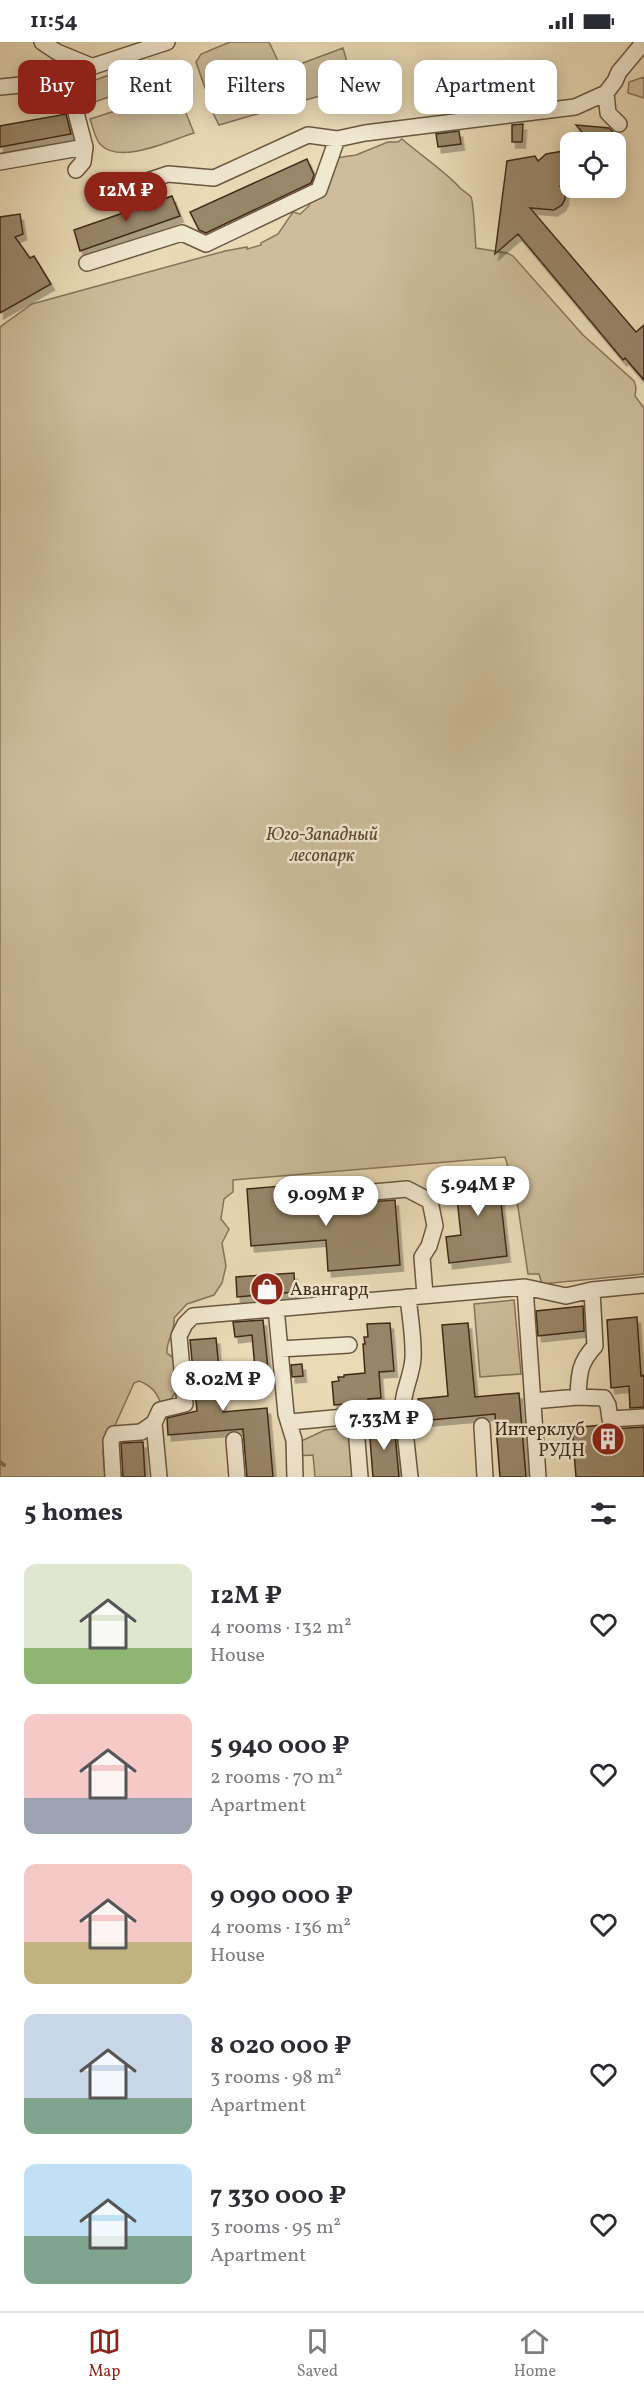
<!DOCTYPE html>
<meta charset="utf-8">
<style>
:root{--surface:#fff;--page:#f7f7f7;--text:#2b2b33;--muted:#7c7c81;--line:#e1e1e2;--accent:#8f2418}
body{margin:0;font-family:Vollkorn,serif;background:var(--page);color:var(--text);height:100vh;display:flex;flex-direction:column;font-size:22px;white-space:nowrap}
*{box-sizing:border-box;margin:0}
p{font-size:20px;color:var(--muted)}
.icon{flex:none;width:33px;height:33px;fill:none;stroke:currentColor;stroke-width:2;stroke-linecap:round;stroke-linejoin:round}
.map{position:relative;height:1435px;overflow:hidden}
.drawer{display:flex;flex-direction:column;background:var(--surface);flex:1}
.drawer>*{flex:none}
.hud{position:absolute;left:18px;top:18px;width:609px;height:54px;display:flex;gap:12px}
.buttons{position:absolute;left:560px;top:90px;display:grid;gap:12px}
.buttons a{display:grid;place-items:center;width:66px;height:66px;border-radius:12px;background:var(--surface);box-shadow:0 3px 15px #0003;font-size:30px}
.price{position:absolute;translate:-50% -51px;padding:0 14px;border-radius:21px;background:#fff;color:#222;font-size:20px;line-height:39px;filter:drop-shadow(0 2px 3px #0008)}
.price::after{content:'';position:absolute;left:50%;top:36px;width:18px;height:14px;margin-left:-9px;background:inherit;clip-path:polygon(0 0,100% 0,50% 100%)}
.price.selected{background:var(--accent);color:#fff}
ul{padding:0;list-style:none}
li{display:flex;align-items:center;gap:18px;height:150px;padding:0 24px}
li span{display:grid;place-items:center;flex:none;width:168px;height:120px;border-radius:12px;color:#555}
li>.icon{margin-inline-start:auto}
span .icon{width:72px;height:72px;fill:#fffc;stroke-width:1}
li b{font-size:26px}
h2{display:flex;justify-content:space-between;align-items:center;height:72px;padding:0 24px;font-size:26px}
.pill{padding:0 21px;border-radius:12px;background:var(--surface);box-shadow:0 3px 15px #0003;font-size:21px;line-height:54px}
.pill.selected{background:var(--accent);color:#fff}
.status{display:flex;justify-content:space-between;align-items:center;height:42px;padding:0 30px;background:var(--surface);direction:ltr}
.status svg{height:16px;fill:currentColor}
.menu{display:flex;justify-content:space-around;align-items:center;height:84px;border-top:2px solid var(--line);background:var(--surface);font-size:16px;color:var(--muted)}
.menu a{display:grid;justify-items:center;gap:3px}
.menu .selected{color:var(--accent)}
.map>svg:first-child{display:block}
.green{fill:#cdbd9c;stroke:#87745a;stroke-width:1.5}
.lines{fill:none;stroke-linecap:round;stroke-linejoin:round}
.stream{stroke:#847157;stroke-width:4}
.building{fill:#99876b;stroke:#412b19;stroke-width:1.5;filter:url(#shadow)}
.minor-casing{stroke:#6b5740;stroke-width:18}
.minor{stroke:#f1e8d0;stroke-width:15}
.labels{text-anchor:middle;stroke-width:5;stroke-linejoin:round;paint-order:stroke}
.park-label{font-size:18px;font-style:italic;fill:#5d4833;stroke:#f1e8d0}
.poi-label{font-size:18px;fill:#412b19;stroke:#f1e8d0;text-anchor:start}
</style>
<div class="status"><b>11:54</b><svg viewBox="0 0 49 12"><path d="M0 12V9h3v3zM5 12V6h3v6zM10 12V3h3v9zM15 12V0h3v12zM26 1h20v11H26zM47 4h2v5h-2z"/></svg></div>
<div class="map">
<svg width="644" height="1435" viewBox="0 0 644 1435">
<defs>
<filter id="shadow"><feDropShadow dx="3.5" dy="6" stdDeviation="0" flood-color="#0004"/></filter>
</defs>
<rect width="100%" height="100%" fill="#eadbb7"/>
<filter id="stains"><feTurbulence type="fractalNoise" baseFrequency=".00333" numOctaves="4"/><feColorMatrix values="0 0 0 0 .2 0 0 0 0 .09 0 0 0 0 .02 0 0 0 .5 -.17"/></filter>
<radialGradient id="worn" r=".72"><stop offset=".6" stop-color="#630" stop-opacity="0"/><stop offset="1" stop-color="#630" stop-opacity=".3"/></radialGradient>
<path class="green" d="M230,0H269L278,19L274,28L215,54L205,46L196,20L201,12Z
M343,6L354,44L219,83L208,61L284,28Z
M118,30L125,49L92,61L84,42Z
M644,35V56L628,51L629,40Z
M177,49L194,91C171,98 121,123 101,103C95,98 93,85 90,77Z
M402,97C419,112 446,130 460,146C463,149 469,152 471,155C474,162 475,197 476,206L507,211L513,214L583,293L634,339L636,346L635,354L644,366V1232L542,1242L539,1232H528L516,1152L505,1115L233,1138V1150L224,1157L221,1177L229,1187L222,1201L226,1224L222,1241L214,1253L187,1262L174,1276C175,1293 166,1297 167,1311L176,1318L178,1347L168,1361L160,1360C157,1350 150,1343 139,1339L134,1341L103,1410L105,1435H0V285L32,262L225,209L247,205V207L261,203V201L278,192L293,170L300,172L309,164C310,155 316,148 313,139L329,117L356,113L388,100H398Z
M514,1258L521,1332L480,1335L474,1262Z
M353,1385L357,1435H315L313,1413L297,1414L299,1400L325,1388Z"/>
<g class="lines">
<path class="stream" d="M0,1420L4,1423"/>
</g>
<path class="building" d="M66,72L71,92L0,105V84Z
M523,82L522,100H512V83Z
M576,83L609,86L613,90L612,100H570L582,90Z
M459,89L461,102L438,105L436,92Z
M570,108V136L560,144L565,150V157L562,163L554,168L530,166L636,290L644,283V338L625,316L623,318L518,192L495,212L507,119L535,114L538,119L546,112Z
M307,117L314,133L311,141L206,191L199,188L190,170Z
M172,154L180,174L80,209L74,188Z
M20,172L23,192L15,195L30,216L34,214L51,242L0,271V175Z
M497,1125L507,1214L449,1221L446,1195L461,1193L454,1130Z
M306,1142L307,1162L313,1164L395,1158L400,1223L328,1229L326,1198L251,1204L247,1147Z
M294,1231L295,1250L237,1255L236,1235Z
M583,1264L584,1289L538,1294L536,1269Z
M637,1275L641,1334L644,1333V1365L630,1366L629,1344L611,1346L607,1278Z
M263,1278L269,1337L256,1338L252,1293L235,1295L233,1280Z
M390,1281L394,1329L379,1330L381,1356L368,1357V1360L334,1363L332,1340L339,1339L338,1335H344V1333L365,1331L363,1302H365L364,1295H368L367,1282Z
M468,1281L475,1355L519,1351L526,1435H500L495,1372L420,1379L418,1357L448,1354L442,1283Z
M216,1296L223,1370L267,1366L273,1435H247L243,1387L168,1393L167,1376L197,1369L190,1298Z
M302,1322L303,1334L292,1335L291,1323Z
M394,1382L399,1435H373L369,1384Z
M602,1383L611,1387L644,1385V1435H576L572,1386Z
M143,1400L145,1435H123L121,1401Z"/>
<g class="lines">
<defs>
<path id="minor" d="M42,0L57,10L91,24
M0,45L42,41L167,0
M606,51L608,71L619,82
M0,120L85,105L66,33
M76,128L83,120L85,105
M108,152L168,132L214,136L308,93L337,97
M87,221L182,191L206,202L319,148L337,97L365,91L575,65L606,51L615,39L619,30L644,0
M317,1155L407,1147L430,1159L435,1184L429,1204L422,1215L425,1253
M525,1245L538,1435
M592,1248L595,1304C579,1321 579,1332 578,1355L604,1356L608,1363L610,1377L644,1375
M276,1266L286,1372L294,1398L295,1435
M280,1307L349,1303
M533,1359L578,1355
M403,1371C401,1352 412,1335 413,1316C414,1296 410,1275 408,1255
M290,1380L355,1374
M482,1384L485,1435
M234,1398L237,1435
M113,1435L111,1399L114,1392L141,1390L154,1381
M159,1435L154,1381L160,1368L185,1362L179,1294L185,1282L193,1274L525,1245L566,1254L592,1248L644,1243
M360,1435L355,1374L403,1371L410,1435"/>
</defs>
<use href="#minor" class="minor-casing"/>
<use href="#minor" class="minor"/>
</g>
<defs>
<symbol id="shop-disc" viewBox="-11 -11 22 22"><circle r="9.5" fill="#8f2418" stroke="#f1e8d0"/><path d="M-5-2.5h2.3a2.7 3.5 0 0 1 5.4 0H5L5.5 6h-11ZM-1.5-2.5h3a1.5 2.3 0 0 0-3 0Z" fill="#fff"/></symbol>
<symbol id="building-disc" viewBox="-11 -11 22 22"><circle r="9.5" fill="#8f2418" stroke="#f1e8d0"/><path d="M-4-6H4V6H1V3H-1V6H-4ZM-2.5-4.3h1.7v1.8h-1.7ZM.8-4.3h1.7v1.8H.8ZM-2.5-1h1.7V.8h-1.7ZM.8-1h1.7V.8H.8Z" fill="#fff"/></symbol>
</defs>
<g fill-rule="evenodd">
<use href="#shop-disc" x="248" y="1228" width="38" height="38"/>
<use href="#building-disc" x="589" y="1378" width="38" height="38"/>
</g>
<g class="labels">
<g class="park-label">
<text x="322" y="798">Юго-Западный<tspan x="322" dy="21">лесопарк</tspan></text>
</g>
<g class="poi-label">
<text x="290" y="1253">Авангард</text>
<text x="585" y="1393" text-anchor="end">Интерклуб<tspan x="585" dy="21">РУДН</tspan></text>
</g>
</g>
<rect width="100%" height="100%" filter="url(#stains)"/>
<rect width="100%" height="100%" fill="url(#worn)"/>
</svg>
<div class="buttons">
<a><svg class="icon" aria-label="locate" viewBox="0 0 24 24"><circle cx="12" cy="12" r="6"/><path d="M12 2v4M12 18v4M2 12h4M18 12h4"/></svg></a>
</div>
<b class="price selected" style="left:126px;top:181px">12M ₽</b>
<b class="price" style="left:478px;top:1175px">5.94M ₽</b>
<b class="price" style="left:326px;top:1185px">9.09M ₽</b>
<b class="price" style="left:223px;top:1370px">8.02M ₽</b>
<b class="price" style="left:384px;top:1409px">7.33M ₽</b>
<div class="hud">
<a class="pill selected">Buy</a>
<a class="pill">Rent</a>
<a class="pill">Filters</a>
<a class="pill">New</a>
<a class="pill">Apartment</a>
</div>
</div>
<section class="drawer">
<h2>5 homes<svg class="icon" aria-label="filters" viewBox="0 0 24 24"><path d="M4 7h16M4 17h16"/><circle cx="9" cy="7" r="2"/><circle cx="15" cy="17" r="2"/></svg></h2>
<ul>
<li><span style="background:linear-gradient(#dfe7d0 70%,#8fb573 0)"><svg class="icon" aria-label="home" viewBox="0 0 24 24"><path d="M3 11l9-7 9 7M6 9v11h12V9"/></svg></span><div><b>12M ₽</b><p>4 rooms · 132 m²</p><p>House</p></div><svg class="icon" aria-label="heart" viewBox="0 0 24 24"><path d="M12 20l-8-8c-3-5 5-10 8-4 3-6 11-1 8 4z"/></svg></li>
<li><span style="background:linear-gradient(#f6c9c9 70%,#9aa5b1 0)"><svg class="icon" aria-label="home" viewBox="0 0 24 24"><path d="M3 11l9-7 9 7M6 9v11h12V9"/></svg></span><div><b>5 940 000 ₽</b><p>2 rooms · 70 m²</p><p>Apartment</p></div><svg class="icon" aria-label="heart" viewBox="0 0 24 24"><path d="M12 20l-8-8c-3-5 5-10 8-4 3-6 11-1 8 4z"/></svg></li>
<li><span style="background:linear-gradient(#f6c9c9 65%,#c2b280 0)"><svg class="icon" aria-label="home" viewBox="0 0 24 24"><path d="M3 11l9-7 9 7M6 9v11h12V9"/></svg></span><div><b>9 090 000 ₽</b><p>4 rooms · 136 m²</p><p>House</p></div><svg class="icon" aria-label="heart" viewBox="0 0 24 24"><path d="M12 20l-8-8c-3-5 5-10 8-4 3-6 11-1 8 4z"/></svg></li>
<li><span style="background:linear-gradient(#c9d6e8 70%,#7fa58c 0)"><svg class="icon" aria-label="home" viewBox="0 0 24 24"><path d="M3 11l9-7 9 7M6 9v11h12V9"/></svg></span><div><b>8 020 000 ₽</b><p>3 rooms · 98 m²</p><p>Apartment</p></div><svg class="icon" aria-label="heart" viewBox="0 0 24 24"><path d="M12 20l-8-8c-3-5 5-10 8-4 3-6 11-1 8 4z"/></svg></li>
<li><span style="background:linear-gradient(#bfe0f5 60%,#7fa58c 0)"><svg class="icon" aria-label="home" viewBox="0 0 24 24"><path d="M3 11l9-7 9 7M6 9v11h12V9"/></svg></span><div><b>7 330 000 ₽</b><p>3 rooms · 95 m²</p><p>Apartment</p></div><svg class="icon" aria-label="heart" viewBox="0 0 24 24"><path d="M12 20l-8-8c-3-5 5-10 8-4 3-6 11-1 8 4z"/></svg></li>
</ul>
</section>
<nav class="menu">
<a class="selected"><svg class="icon" aria-label="map" viewBox="0 0 24 24"><path d="M3 6l6-2 6 2 6-2v14l-6 2-6-2-6 2zM9 4v14M15 6v14"/></svg>Map</a>
<a><svg class="icon" aria-label="saved" viewBox="0 0 24 24"><path d="M7 4h10v16l-5-4-5 4z"/></svg>Saved</a>
<a><svg class="icon" aria-label="home" viewBox="0 0 24 24"><path d="M3 11l9-7 9 7M6 9v11h12V9"/></svg>Home</a>
</nav>
